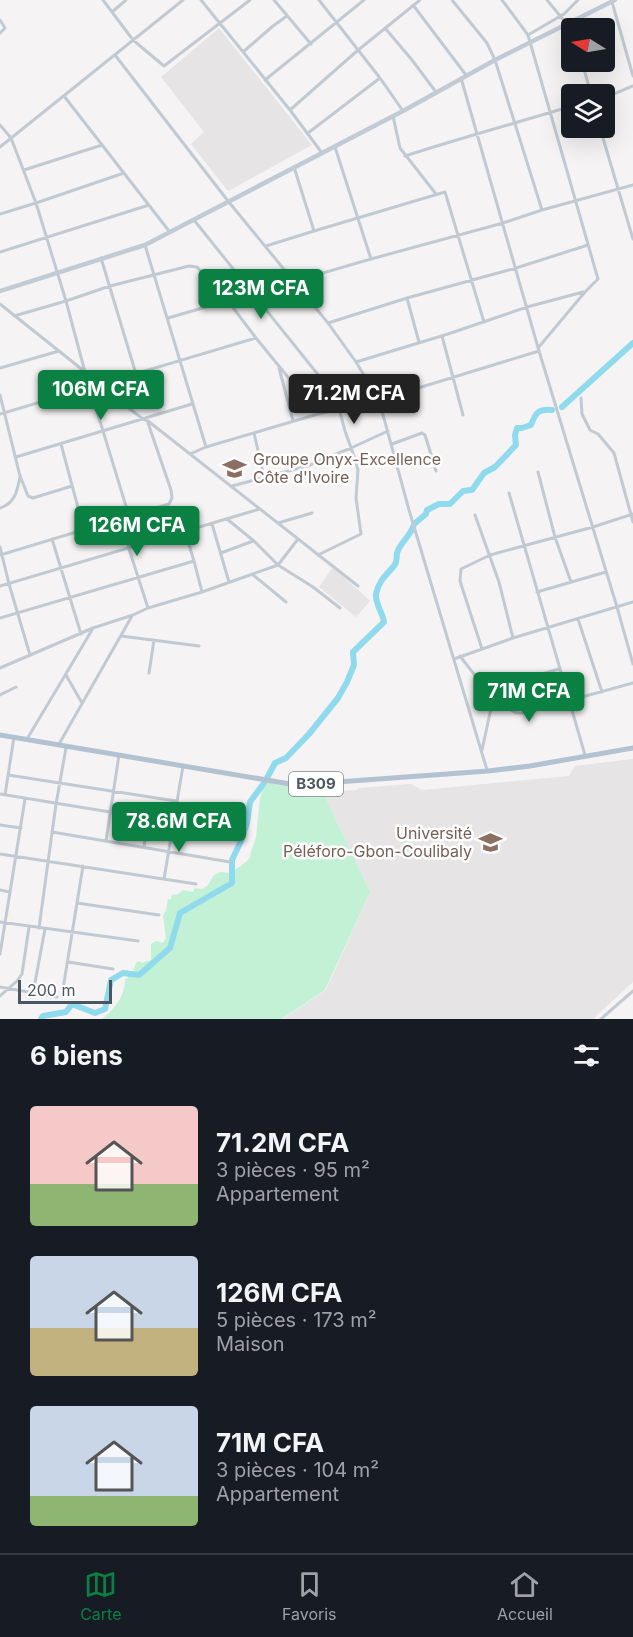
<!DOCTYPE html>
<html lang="fr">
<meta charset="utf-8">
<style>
:root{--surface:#171b24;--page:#242831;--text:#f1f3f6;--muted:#9ea1a6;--line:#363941;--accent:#0b8043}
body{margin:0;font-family:Inter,sans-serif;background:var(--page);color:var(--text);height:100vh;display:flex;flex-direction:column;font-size:22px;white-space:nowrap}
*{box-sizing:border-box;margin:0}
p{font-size:20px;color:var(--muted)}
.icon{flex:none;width:33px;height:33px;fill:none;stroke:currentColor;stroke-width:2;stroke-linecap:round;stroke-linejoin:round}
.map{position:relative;height:1019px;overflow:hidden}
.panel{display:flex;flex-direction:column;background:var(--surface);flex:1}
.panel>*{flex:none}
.needle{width:39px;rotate:281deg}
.buttons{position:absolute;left:561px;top:18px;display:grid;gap:12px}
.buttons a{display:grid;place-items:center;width:54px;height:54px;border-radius:6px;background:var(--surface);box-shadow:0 6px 24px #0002;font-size:30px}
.scale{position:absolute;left:18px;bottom:15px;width:94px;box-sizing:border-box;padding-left:6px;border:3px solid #4a5661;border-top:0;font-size:16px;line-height:21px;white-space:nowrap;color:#4a5661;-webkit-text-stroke:4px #fff;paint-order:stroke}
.price{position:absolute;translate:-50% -51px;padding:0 14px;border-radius:6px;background:var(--accent);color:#fff;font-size:20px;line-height:39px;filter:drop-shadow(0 2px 3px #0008)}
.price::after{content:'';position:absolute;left:50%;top:36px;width:18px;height:14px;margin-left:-9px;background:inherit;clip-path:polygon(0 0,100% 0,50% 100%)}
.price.on{background:#222;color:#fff}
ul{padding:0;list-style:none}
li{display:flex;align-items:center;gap:18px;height:150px;padding:0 30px}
li span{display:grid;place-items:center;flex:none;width:168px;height:120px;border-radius:6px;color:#555}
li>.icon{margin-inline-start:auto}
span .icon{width:72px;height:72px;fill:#fffc;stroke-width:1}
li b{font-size:26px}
h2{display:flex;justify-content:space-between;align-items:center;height:72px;padding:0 30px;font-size:26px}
.tab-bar{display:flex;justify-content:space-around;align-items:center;height:84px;border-top:2px solid var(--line);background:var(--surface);font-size:16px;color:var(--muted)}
.tab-bar a{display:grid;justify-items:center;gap:3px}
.tab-bar .on{color:var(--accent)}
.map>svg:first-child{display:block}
.education{fill:#e6e4e5}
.green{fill:#c3f1d5}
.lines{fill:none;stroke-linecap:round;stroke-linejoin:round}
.river{stroke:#90daee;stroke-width:6}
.street{stroke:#c1cad2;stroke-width:3}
.secondary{stroke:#c1cbd6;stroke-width:4.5}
.primary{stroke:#b3c2d1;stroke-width:5}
.labels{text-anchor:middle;stroke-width:5;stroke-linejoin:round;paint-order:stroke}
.shield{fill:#fff;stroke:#808990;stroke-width:1.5}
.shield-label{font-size:15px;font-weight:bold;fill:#4a5661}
.education-label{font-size:16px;fill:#785e54;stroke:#fff;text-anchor:start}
</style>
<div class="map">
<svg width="633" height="1019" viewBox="0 0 633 1019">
<rect width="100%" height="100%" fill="#f5f3f3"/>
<path class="education" d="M219,28L312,145L228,191L191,144L204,132L161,77Z
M333,567L370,601L356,617L319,587Z
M633,759V982L593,1019H283L326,990L370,892L323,792L357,790L358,788L411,784L422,790L569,776L575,766Z"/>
<path class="green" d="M265,782L294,787H315L322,790L370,892L325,990L282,1019H102C115,1008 125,997 125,979C131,977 134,970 136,963L139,961L142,963L146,961H149L151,959V944L156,941L163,943L166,938L163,916L166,910L168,899H171L172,895L178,894L183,890L193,892L195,888L202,889L208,885L214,875L221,872L229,873C237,869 244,864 250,858V855L256,837L260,798Z"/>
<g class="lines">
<path class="river" d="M562,407L633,343
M267,778L275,763L286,758L309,734L338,698L347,682L354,665L353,652L384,622C383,613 375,604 376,594C378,582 386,575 394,566C398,561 396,558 397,553C400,542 412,535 414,524L426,514L427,510L439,504H450L463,491L472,490L484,473L495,467L516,445L515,435L517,428H522L531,425C536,412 538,409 552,410
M41,1019L43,1016L66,1012L72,1004L95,1013L105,1009L111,980L123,973L139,975L170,948L180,913L232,883V860L241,841L247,823L250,802L264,783"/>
<path class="street" d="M103,0L133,40L164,66L250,0
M201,0L290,110L322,153
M274,0L311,44
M319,0L380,78L403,111
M452,0L487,43L495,60L542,210
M502,0L528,35L598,279L585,292L538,348
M547,0L566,23
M612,2L633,76
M413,5L466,75
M112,12L126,0
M0,20L5,28L0,33
M385,28L412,60L436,92
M528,35L564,14L578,0
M243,52L273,26L287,16
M115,55L228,201L328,323L356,362L379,400L409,510L487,770
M582,62L591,94
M461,78L539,351L617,607L633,664
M265,80L364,0
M64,96L169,231
M604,98L633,86
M290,110L357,51L420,0
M393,116L400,148L436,194
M0,125L11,138L36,203L66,301L85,372L129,516
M600,128L633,239
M308,133L380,78
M0,147L183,0
M335,147L371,259
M405,156C460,138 516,123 572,106
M294,167L314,231
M24,170L102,145
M0,214L36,203L124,173
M194,220L344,407
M145,245L206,447
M266,246L314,231L445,192L484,322
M0,252L149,205
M101,258L136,374
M407,298L419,342
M0,304L84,371
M14,316L66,301L110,286L189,266L197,267L228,301L256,338L318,414
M168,318L371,259L503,223L542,210L633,185
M328,323L407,298L516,268L588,245
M442,336L463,415
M356,362L448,334L527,307L583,292
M0,368L59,351
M279,368L293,421
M98,385L143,419L148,421L358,586
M0,395L20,476L28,496L33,498L72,486
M581,398L582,414L590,430L598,434L614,453L633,522
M0,414L256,338
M254,433L264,477
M61,444L84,530
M392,444L422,433L425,435L436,471
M190,454L206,447L318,414L379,400L539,351
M16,457L192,404
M538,472L555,537L571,582
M232,486L307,466L351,448L388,431
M509,493L585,755
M0,508C15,503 17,492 20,477
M475,515L499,582L513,638
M122,519L129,549L148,608
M227,519L254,541L278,565L313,587L340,608
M278,523L312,513
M212,524L229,582
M185,531L194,561L202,592
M52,539L81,634
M0,547L9,584L30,655
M221,553L253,541
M0,555L169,504L172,498L171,490L148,423
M318,555L361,534L356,498L358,470L355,459L345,431L339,408
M252,574L286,602
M0,586L260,509
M537,592L606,572
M0,618L194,561
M578,619L602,692
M121,636L199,646
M482,649L460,581L461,569L490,555L593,527L633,514
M460,656L493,699L482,750
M454,659L513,638L633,602
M0,668L93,628L133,615L148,608L202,592L278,565L298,539
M559,669L499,686L496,689L493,699L516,713H524L633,683
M149,673L154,640
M66,675L82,703
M0,695L16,687
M27,739L92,630
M59,744L132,616
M8,775L176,801
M0,794L110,812L225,834
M5,795L14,737
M0,825L21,828
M52,832L230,862
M106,841L119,755
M144,847L148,819
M0,854L196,884
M164,879L183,766
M0,890L10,892
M77,903L159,915
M0,922L138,941
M39,928L56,804L66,748
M0,954L25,799
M68,962L113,969
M0,987L57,997
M33,993L45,929
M62,995L83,866
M0,996L17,981L22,974L29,927
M601,1019L633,991"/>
<path class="secondary" d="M0,291L145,245L403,111L495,60L615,0"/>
<path class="primary" d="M0,735L296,785L488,771L530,766L633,748"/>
</g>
<defs>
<symbol id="university-bare" viewBox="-9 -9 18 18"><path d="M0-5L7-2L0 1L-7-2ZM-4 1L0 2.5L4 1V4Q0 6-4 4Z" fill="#8d6e63" stroke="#fff" stroke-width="2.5" paint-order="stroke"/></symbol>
</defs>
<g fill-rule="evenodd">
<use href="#university-bare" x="218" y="452" width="33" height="33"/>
<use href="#university-bare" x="474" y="826" width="33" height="33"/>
</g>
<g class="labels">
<rect class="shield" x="289" y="772" width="54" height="24" rx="4.5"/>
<g class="shield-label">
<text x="316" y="789">B309</text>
</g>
<g class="education-label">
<text x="253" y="465">Groupe Onyx-Excellence<tspan x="253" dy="18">Côte d'Ivoire</tspan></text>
<text x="472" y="839" text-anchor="end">Université<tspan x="472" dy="18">Péléforo-Gbon-Coulibaly</tspan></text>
</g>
</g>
</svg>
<div class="buttons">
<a><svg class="needle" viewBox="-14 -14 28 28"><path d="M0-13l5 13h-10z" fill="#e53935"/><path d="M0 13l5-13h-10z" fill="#9ea1a6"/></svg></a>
<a><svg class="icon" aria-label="layers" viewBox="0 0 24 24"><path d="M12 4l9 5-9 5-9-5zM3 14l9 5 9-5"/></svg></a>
</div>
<div class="scale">200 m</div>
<b class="price" style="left:261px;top:320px">123M CFA</b>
<b class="price" style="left:101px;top:421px">106M CFA</b>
<b class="price on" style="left:354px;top:425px">71.2M CFA</b>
<b class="price" style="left:137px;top:557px">126M CFA</b>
<b class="price" style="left:529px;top:723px">71M CFA</b>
<b class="price" style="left:179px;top:853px">78.6M CFA</b>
</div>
<section class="panel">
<h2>6 biens<svg class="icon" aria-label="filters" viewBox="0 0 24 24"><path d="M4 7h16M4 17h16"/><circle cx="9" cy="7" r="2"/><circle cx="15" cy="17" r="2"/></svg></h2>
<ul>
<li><span style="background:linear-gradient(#f6c9c9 65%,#8fb573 0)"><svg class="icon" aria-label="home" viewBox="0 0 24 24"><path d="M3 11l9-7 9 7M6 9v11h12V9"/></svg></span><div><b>71.2M CFA</b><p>3 pièces · 95 m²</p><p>Appartement</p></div></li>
<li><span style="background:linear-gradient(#c9d6e8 60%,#c2b280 0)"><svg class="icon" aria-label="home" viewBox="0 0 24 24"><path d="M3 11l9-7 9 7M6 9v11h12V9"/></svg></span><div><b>126M CFA</b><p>5 pièces · 173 m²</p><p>Maison</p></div></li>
<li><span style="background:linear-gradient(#c9d6e8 75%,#8fb573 0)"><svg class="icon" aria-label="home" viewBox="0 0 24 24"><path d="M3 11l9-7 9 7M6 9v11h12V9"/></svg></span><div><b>71M CFA</b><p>3 pièces · 104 m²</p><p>Appartement</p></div></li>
</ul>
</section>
<nav class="tab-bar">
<a class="on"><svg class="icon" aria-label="map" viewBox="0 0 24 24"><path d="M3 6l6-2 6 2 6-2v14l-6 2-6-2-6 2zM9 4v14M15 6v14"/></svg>Carte</a>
<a><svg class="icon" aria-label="saved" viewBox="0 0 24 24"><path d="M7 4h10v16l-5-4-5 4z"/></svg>Favoris</a>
<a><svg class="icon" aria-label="home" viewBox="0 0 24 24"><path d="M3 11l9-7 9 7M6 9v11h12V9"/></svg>Accueil</a>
</nav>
